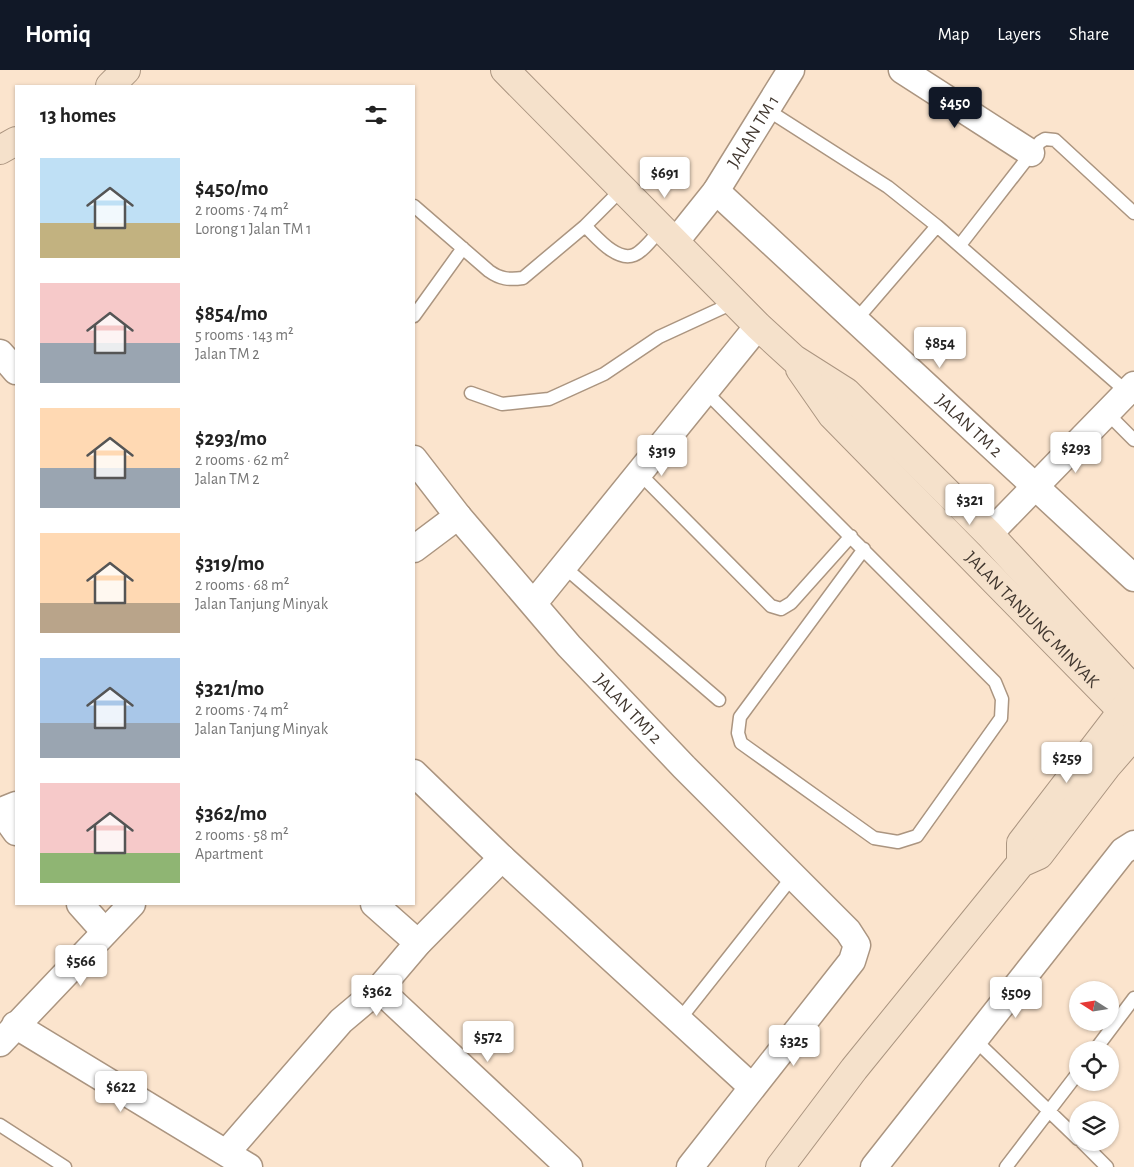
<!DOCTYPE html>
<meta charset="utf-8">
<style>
:root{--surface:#fff;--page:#f2f2f2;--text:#222;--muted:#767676;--accent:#111827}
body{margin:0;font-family:"Alegreya Sans",sans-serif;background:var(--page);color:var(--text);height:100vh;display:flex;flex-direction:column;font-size:19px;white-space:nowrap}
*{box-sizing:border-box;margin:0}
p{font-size:16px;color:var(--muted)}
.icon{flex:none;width:28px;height:28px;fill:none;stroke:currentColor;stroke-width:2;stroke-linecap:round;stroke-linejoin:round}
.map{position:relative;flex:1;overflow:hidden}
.side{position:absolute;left:15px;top:15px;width:400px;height:820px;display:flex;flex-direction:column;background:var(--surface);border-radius:0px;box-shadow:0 1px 4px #0004}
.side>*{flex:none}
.needle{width:32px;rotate:282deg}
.controls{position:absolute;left:1069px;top:911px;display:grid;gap:10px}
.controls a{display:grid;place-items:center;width:50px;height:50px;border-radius:50%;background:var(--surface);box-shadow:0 1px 4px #0004;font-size:25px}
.price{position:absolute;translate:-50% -42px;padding:0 11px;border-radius:5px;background:#fff;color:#222;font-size:16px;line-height:32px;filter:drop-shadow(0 1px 2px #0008)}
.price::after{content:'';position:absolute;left:50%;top:30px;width:15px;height:11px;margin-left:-8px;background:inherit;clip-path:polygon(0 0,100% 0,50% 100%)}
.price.active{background:var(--accent);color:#fff}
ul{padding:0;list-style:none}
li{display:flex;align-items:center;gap:15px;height:125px;padding:0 25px}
li span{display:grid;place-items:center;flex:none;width:140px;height:100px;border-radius:0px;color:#555}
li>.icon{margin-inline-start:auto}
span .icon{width:60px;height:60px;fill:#fffc;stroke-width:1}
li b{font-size:21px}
h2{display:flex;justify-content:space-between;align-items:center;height:60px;padding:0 25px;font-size:21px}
header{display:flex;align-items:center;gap:30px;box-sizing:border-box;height:70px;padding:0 25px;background:var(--accent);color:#fff}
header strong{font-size:24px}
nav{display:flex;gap:28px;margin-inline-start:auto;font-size:18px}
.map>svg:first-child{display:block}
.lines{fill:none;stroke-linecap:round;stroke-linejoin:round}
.lane-casing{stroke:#ab9580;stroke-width:15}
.street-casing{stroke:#ab9580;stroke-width:29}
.secondary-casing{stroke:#ab9580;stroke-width:30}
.lane{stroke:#fff;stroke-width:12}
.street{stroke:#fff;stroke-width:26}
.secondary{stroke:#f5e1cb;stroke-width:28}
.labels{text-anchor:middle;stroke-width:5;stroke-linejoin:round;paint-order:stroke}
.street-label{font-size:18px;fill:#41372f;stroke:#fdf4eb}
</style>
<header>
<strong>Homiq</strong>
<nav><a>Map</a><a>Layers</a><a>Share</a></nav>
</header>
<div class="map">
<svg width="1134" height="1097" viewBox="0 0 1134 1097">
<rect width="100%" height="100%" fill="#fbe4cd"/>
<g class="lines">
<defs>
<path id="lane" d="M766,39L888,117L937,156L1127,322
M414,136L489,201C500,209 509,210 523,208L585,156C596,166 616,192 634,185C644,181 655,165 663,157
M585,156L623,118
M960,175L1040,72L1045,69L1055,70L1134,143
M414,246L463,178
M856,250L937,156
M705,321L995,612L1002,629L1001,648L917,766L898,772L874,768L741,673L738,663L740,647L864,479
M471,323L502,334L549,329L604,304L659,267L735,232
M1107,343L1134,370
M639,403L771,536L781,539L791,533L851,466
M563,496L719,630
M680,949L793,806
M974,969L1078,1069
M1095,980L1134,928
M0,1055L65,1097
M1082,1072L1107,1097
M1006,1097L1078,1003"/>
<g id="street">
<path d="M902,0L1031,83"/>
<path id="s1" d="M716,121L1134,508"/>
<path id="s2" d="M676,171L716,121L791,0"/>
<path d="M0,283L16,301"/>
<path id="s3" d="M414,389L458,446L569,576L684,697L848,861L857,875L852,891L690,1097"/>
<path d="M989,464L1134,315"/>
<path d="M414,479L458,446"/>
<path d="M534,533L758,256"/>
<path d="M414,703L502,788L752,1017"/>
<path d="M16,735L6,739L4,745L16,762"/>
<path d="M80,834L105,862"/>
<path d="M374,834L418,873"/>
<path d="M379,919L569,1097"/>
<path d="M15,955L249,1097"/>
<path d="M0,973L132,834"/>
<path d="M227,1082L341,951L379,919L418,873L502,788"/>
<path d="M874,1097L1123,781L1134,774"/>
</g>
<g id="secondary">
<path d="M505,0L758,256L794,289L846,322L989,464L1134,620"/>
<path d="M110,16L126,0"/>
<path d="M0,80L16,71"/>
<path id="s4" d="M800,299L832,345L1134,653"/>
<path d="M1021,793V773L1133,627"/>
<path d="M780,1097L854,999L1021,793L1039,785L1107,696L1134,665"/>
</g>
</defs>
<use href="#lane" class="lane-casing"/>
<use href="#street" class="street-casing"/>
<use href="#secondary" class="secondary-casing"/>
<use href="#lane" class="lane"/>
<use href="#street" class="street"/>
<use href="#secondary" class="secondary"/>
</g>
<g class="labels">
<g class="street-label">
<text dy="6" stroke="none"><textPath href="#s2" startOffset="134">JALAN TM 1</textPath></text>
<text dy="6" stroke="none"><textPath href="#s1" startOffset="345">JALAN TM 2</textPath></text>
<text dy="6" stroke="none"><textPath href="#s4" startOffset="342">JALAN TANJUNG MINYAK</textPath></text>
<text dy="6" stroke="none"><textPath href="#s3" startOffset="329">JALAN TMJ 2</textPath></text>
</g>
</g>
</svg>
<div class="controls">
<a><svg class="needle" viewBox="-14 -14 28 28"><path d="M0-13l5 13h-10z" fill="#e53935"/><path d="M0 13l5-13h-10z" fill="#767676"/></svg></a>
<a><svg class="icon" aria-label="locate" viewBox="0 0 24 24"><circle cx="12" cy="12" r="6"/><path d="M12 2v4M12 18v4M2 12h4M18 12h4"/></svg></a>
<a><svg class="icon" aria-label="layers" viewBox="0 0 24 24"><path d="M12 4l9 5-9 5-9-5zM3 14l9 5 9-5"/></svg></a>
</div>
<b class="price active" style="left:955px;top:59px">$450</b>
<b class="price" style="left:665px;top:129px">$691</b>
<b class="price" style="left:940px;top:299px">$854</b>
<b class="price" style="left:1076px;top:404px">$293</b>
<b class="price" style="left:662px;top:407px">$319</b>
<b class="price" style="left:970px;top:456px">$321</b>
<b class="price" style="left:1067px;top:714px">$259</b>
<b class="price" style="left:81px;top:917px">$566</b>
<b class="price" style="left:377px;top:947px">$362</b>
<b class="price" style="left:1016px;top:949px">$509</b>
<b class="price" style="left:488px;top:993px">$572</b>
<b class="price" style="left:794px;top:997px">$325</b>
<b class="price" style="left:121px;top:1043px">$622</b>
<section class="side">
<h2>13 homes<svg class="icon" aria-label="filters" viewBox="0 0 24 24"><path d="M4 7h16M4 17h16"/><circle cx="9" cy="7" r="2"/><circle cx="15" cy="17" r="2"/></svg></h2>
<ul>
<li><span style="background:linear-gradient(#bfe0f5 65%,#c2b280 0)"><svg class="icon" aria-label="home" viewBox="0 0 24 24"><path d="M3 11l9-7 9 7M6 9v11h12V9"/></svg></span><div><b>$450/mo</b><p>2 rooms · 74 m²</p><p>Lorong 1 Jalan TM 1</p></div></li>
<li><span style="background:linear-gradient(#f6c9c9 60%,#9aa5b1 0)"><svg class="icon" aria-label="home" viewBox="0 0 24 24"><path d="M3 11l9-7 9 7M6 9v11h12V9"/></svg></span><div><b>$854/mo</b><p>5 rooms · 143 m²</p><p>Jalan TM 2</p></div></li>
<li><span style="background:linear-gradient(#ffd9b3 60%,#9aa5b1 0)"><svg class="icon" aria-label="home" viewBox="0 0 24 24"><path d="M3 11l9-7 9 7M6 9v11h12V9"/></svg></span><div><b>$293/mo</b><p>2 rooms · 62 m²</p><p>Jalan TM 2</p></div></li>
<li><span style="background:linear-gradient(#ffd9b3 70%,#b9a48a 0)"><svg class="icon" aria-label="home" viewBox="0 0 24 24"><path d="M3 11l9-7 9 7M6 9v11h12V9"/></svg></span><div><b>$319/mo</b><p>2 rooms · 68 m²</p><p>Jalan Tanjung Minyak</p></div></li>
<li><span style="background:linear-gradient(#a9c7e8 65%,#9aa5b1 0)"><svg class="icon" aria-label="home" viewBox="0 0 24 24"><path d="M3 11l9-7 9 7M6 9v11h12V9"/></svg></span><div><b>$321/mo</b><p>2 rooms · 74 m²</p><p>Jalan Tanjung Minyak</p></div></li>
<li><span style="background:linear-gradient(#f6c9c9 70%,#8fb573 0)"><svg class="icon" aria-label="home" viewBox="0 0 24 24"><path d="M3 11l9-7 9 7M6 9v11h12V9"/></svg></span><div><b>$362/mo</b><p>2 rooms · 58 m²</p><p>Apartment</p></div></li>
</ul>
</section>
</div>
